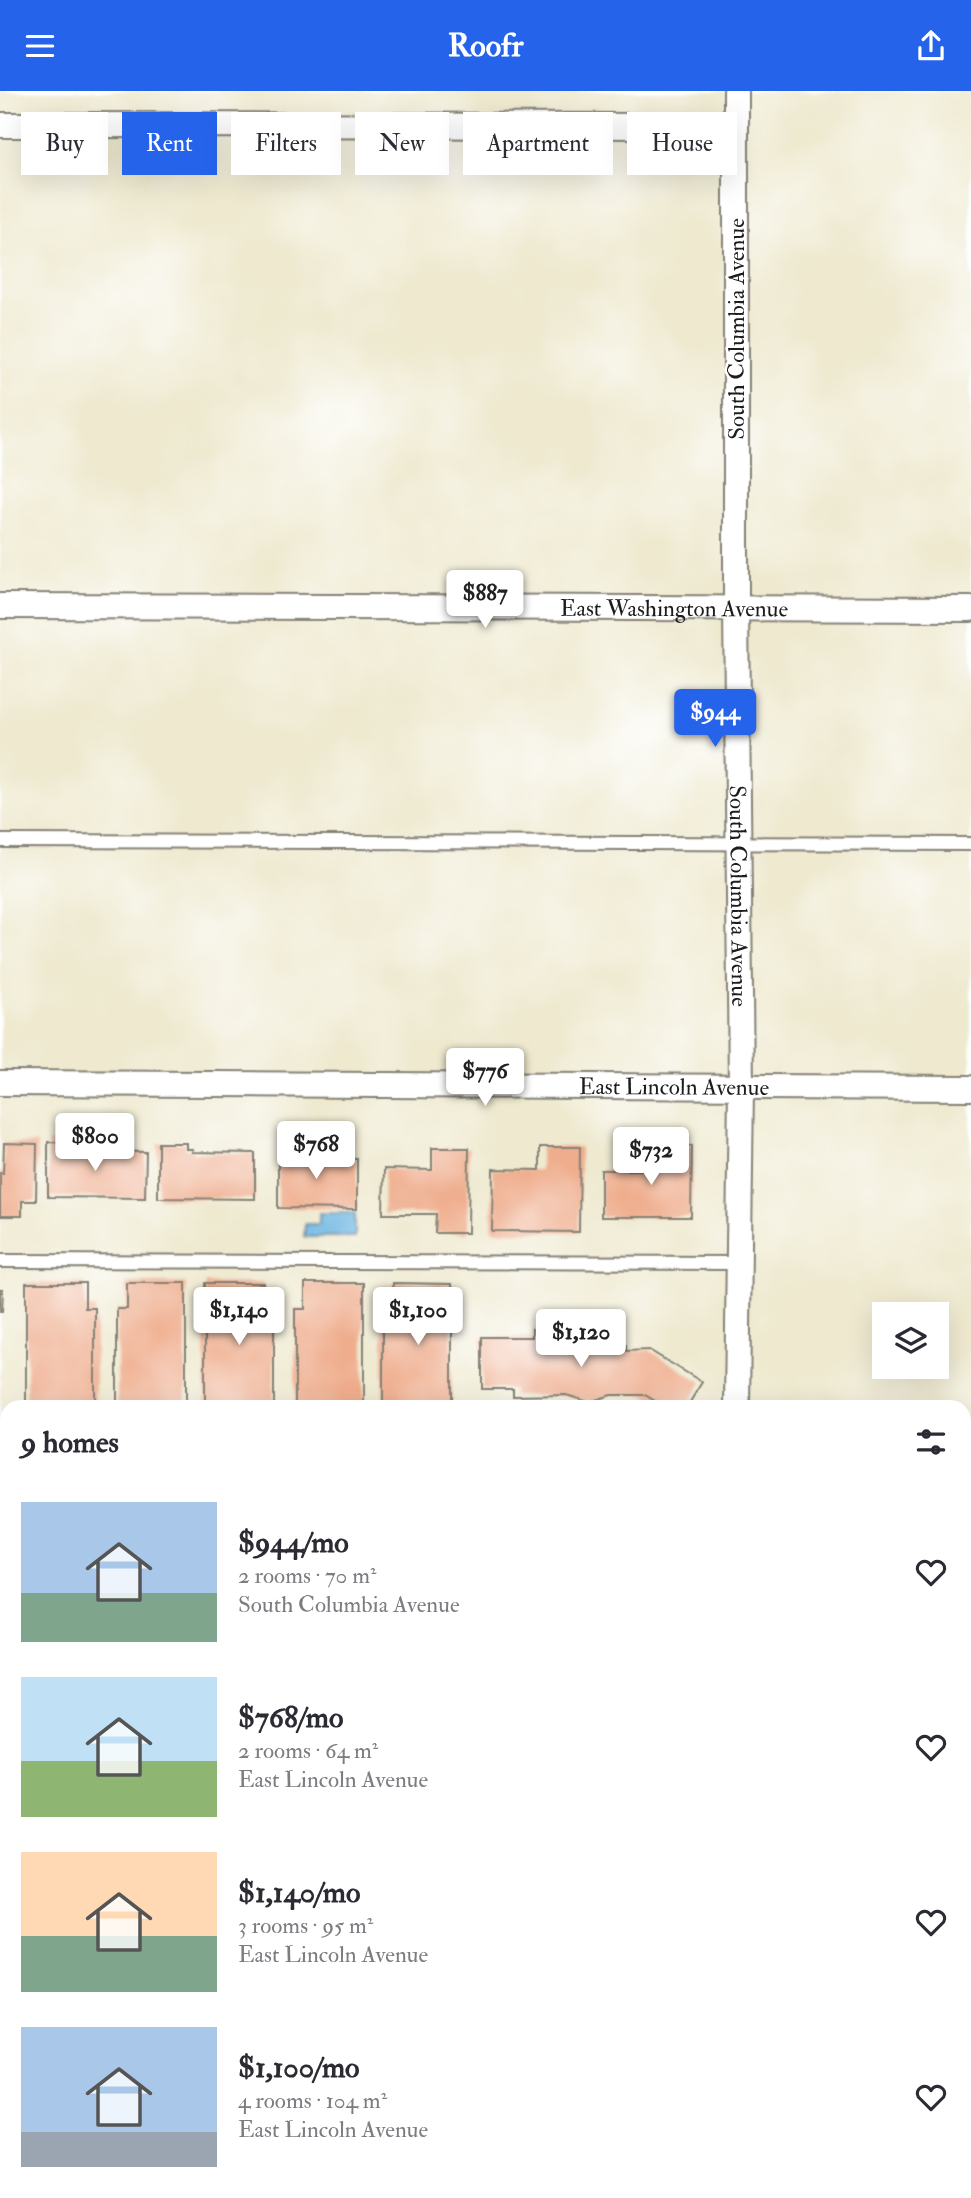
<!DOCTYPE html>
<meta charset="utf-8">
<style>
:root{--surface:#fff;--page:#f2f2f3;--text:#2b2b33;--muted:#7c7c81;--accent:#2563eb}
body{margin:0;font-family:"IM FELL Double Pica",serif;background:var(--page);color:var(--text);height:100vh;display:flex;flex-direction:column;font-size:26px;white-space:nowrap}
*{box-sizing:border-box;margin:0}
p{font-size:23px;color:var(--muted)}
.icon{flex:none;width:38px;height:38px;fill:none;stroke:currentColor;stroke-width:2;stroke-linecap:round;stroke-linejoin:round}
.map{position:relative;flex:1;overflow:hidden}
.details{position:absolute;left:0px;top:1309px;width:971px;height:798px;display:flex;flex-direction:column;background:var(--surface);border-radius:21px 21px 0 0;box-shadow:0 7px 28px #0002}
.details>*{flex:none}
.banner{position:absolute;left:21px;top:21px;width:929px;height:63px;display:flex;gap:14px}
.tools{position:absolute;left:872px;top:1211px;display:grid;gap:14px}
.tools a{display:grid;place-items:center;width:77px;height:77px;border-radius:0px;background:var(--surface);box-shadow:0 7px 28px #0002;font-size:35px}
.price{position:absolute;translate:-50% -60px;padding:0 16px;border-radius:7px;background:#fff;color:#222;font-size:23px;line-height:46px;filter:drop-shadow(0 2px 4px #0008)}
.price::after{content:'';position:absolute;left:50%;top:42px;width:21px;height:16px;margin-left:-10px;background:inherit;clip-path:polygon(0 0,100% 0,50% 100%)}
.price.selected{background:var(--accent);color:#fff}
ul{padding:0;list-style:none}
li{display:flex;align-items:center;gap:21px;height:175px;padding:0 21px}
li span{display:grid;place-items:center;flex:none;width:196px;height:140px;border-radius:0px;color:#555}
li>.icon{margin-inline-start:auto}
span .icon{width:84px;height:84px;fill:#fffc;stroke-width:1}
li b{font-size:30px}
h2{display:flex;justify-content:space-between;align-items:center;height:84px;padding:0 21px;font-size:30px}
.pill{padding:0 24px;border-radius:0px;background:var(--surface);box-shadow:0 7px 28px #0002;font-size:24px;line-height:63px}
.pill.selected{background:var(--accent);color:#fff}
header{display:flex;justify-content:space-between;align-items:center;height:91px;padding:0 21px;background:var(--accent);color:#fff;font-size:32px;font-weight:700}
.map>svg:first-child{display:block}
.water{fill:#67b3e0;stroke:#42687e;stroke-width:2}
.building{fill:#efad8d}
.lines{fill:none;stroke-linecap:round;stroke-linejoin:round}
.service-casing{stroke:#858276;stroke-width:16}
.minor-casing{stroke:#858276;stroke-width:28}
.tertiary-casing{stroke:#858276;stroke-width:33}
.service{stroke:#fff;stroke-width:12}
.minor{stroke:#fff;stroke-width:24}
.tertiary{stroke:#fff;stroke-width:30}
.labels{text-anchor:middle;stroke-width:5;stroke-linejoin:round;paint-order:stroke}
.street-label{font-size:23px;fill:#1c1c1c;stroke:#fff}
</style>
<header><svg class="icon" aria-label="menu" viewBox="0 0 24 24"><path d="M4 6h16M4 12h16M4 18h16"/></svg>Roofr<svg class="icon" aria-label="share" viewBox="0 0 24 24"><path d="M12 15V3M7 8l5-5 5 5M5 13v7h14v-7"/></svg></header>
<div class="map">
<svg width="971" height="2107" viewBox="0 0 971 2107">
<rect width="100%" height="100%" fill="#fff"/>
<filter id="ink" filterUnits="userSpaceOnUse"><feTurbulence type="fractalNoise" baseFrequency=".0143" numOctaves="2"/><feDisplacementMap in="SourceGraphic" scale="14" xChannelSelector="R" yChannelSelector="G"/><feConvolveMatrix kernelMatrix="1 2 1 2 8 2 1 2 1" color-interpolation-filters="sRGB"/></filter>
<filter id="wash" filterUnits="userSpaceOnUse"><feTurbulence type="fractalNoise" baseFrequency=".00686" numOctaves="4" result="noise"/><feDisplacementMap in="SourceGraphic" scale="28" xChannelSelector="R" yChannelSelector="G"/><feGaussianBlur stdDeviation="1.57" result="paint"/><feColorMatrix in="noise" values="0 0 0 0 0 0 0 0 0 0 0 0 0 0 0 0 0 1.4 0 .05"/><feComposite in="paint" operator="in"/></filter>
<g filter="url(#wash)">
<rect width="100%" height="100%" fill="#eee9cf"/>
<path class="water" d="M319,1122H355V1146H304L305,1133H319Z"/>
<g id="blocks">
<path class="building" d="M48,1051L77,1052V1057H83V1060L146,1061L145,1107L48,1106Z
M4,1052L37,1053L36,1110H22V1125H0V1082H3Z
M158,1052H186V1058H193L192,1061L255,1062V1108L158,1107Z
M655,1054L692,1055L691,1126H601V1079H655Z
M278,1056L308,1057V1066L357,1068V1118L278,1117Z
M540,1056H580L579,1141L492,1140L493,1078L540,1079Z
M432,1057H469L468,1142H435L436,1123H383L384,1078L432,1079Z
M26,1192H85V1217H95V1316H26Z
M127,1192H186V1316H117V1218H127Z
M205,1192H263L264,1218H274V1316H205Z
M305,1192H364V1316H295V1218H305Z
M393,1192L452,1193V1316H383V1218H393Z
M0,1198H3L2,1221H0Z
M532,1238H595V1254H626V1260L649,1259L702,1291L687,1316H665L645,1304H611L589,1311L566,1304L513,1305V1298H482V1246H532Z
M0,1908H7V1993H0Z
M137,2100H172V2107H137Z"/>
</g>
</g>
<g filter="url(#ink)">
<use href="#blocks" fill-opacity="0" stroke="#858276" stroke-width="2"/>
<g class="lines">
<defs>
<path id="service" d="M0,750L971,753
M0,1170L738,1172"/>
<g id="minor">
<path id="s1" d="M736,0V518L741,996L737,1316"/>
<path d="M0,34L735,35"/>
<path id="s2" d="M0,515L971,518"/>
<path id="s3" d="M0,992L971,997"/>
<path d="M53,2100L54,2107"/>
</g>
<path id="tertiary" d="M0,1458H7
M964,1467H971"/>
</defs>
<use href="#service" class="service-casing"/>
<use href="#minor" class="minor-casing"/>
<use href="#tertiary" class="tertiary-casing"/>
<use href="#service" class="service"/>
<use href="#minor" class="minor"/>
<use href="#tertiary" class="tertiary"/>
</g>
</g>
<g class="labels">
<g class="street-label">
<text transform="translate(736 238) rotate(-90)" y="8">South Columbia Avenue</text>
<text dy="8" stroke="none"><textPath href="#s2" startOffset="674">East Washington Avenue</textPath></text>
<text dy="8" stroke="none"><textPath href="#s1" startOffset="805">South Columbia Avenue</textPath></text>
<text dy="8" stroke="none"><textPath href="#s3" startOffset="674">East Lincoln Avenue</textPath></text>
</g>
</g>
</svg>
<div class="tools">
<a><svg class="icon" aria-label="layers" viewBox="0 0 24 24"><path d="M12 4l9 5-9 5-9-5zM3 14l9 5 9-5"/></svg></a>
</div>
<b class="price" style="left:485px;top:539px">$887</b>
<b class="price selected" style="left:715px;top:658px">$944</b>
<b class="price" style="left:485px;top:1017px">$776</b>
<b class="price" style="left:95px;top:1082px">$800</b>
<b class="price" style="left:316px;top:1090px">$768</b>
<b class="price" style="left:651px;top:1096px">$732</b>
<b class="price" style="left:239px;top:1256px">$1,140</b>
<b class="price" style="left:418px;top:1256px">$1,100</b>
<b class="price" style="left:581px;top:1278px">$1,120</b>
<div class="banner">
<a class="pill">Buy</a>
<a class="pill selected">Rent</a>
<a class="pill">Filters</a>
<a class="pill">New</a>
<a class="pill">Apartment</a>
<a class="pill">House</a>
</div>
<section class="details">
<h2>9 homes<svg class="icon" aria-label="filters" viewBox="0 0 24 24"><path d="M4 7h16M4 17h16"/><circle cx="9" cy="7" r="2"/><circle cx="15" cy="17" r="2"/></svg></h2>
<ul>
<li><span style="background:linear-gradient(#a9c7e8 65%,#7fa58c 0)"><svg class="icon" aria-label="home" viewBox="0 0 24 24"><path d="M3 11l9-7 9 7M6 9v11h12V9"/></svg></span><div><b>$944/mo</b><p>2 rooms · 70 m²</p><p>South Columbia Avenue</p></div><svg class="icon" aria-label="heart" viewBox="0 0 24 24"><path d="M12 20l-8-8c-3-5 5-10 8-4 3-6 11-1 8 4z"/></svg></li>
<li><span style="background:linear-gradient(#bfe0f5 60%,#8fb573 0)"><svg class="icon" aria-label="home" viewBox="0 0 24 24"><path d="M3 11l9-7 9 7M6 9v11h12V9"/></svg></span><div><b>$768/mo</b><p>2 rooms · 64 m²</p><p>East Lincoln Avenue</p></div><svg class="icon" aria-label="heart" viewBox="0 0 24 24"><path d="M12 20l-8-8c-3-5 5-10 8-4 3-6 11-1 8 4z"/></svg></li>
<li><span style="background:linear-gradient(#ffd9b3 60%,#7fa58c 0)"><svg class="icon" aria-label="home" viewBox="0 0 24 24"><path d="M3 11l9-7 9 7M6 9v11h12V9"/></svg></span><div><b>$1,140/mo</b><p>3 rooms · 95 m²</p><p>East Lincoln Avenue</p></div><svg class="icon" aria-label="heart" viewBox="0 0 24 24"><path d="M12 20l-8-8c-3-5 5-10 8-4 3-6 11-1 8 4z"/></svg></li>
<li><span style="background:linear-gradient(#a9c7e8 75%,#9aa5b1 0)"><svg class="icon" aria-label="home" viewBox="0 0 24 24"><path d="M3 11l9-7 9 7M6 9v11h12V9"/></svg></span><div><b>$1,100/mo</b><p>4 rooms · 104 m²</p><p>East Lincoln Avenue</p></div><svg class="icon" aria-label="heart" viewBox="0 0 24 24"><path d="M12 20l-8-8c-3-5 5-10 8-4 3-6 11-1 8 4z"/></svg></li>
</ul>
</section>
</div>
